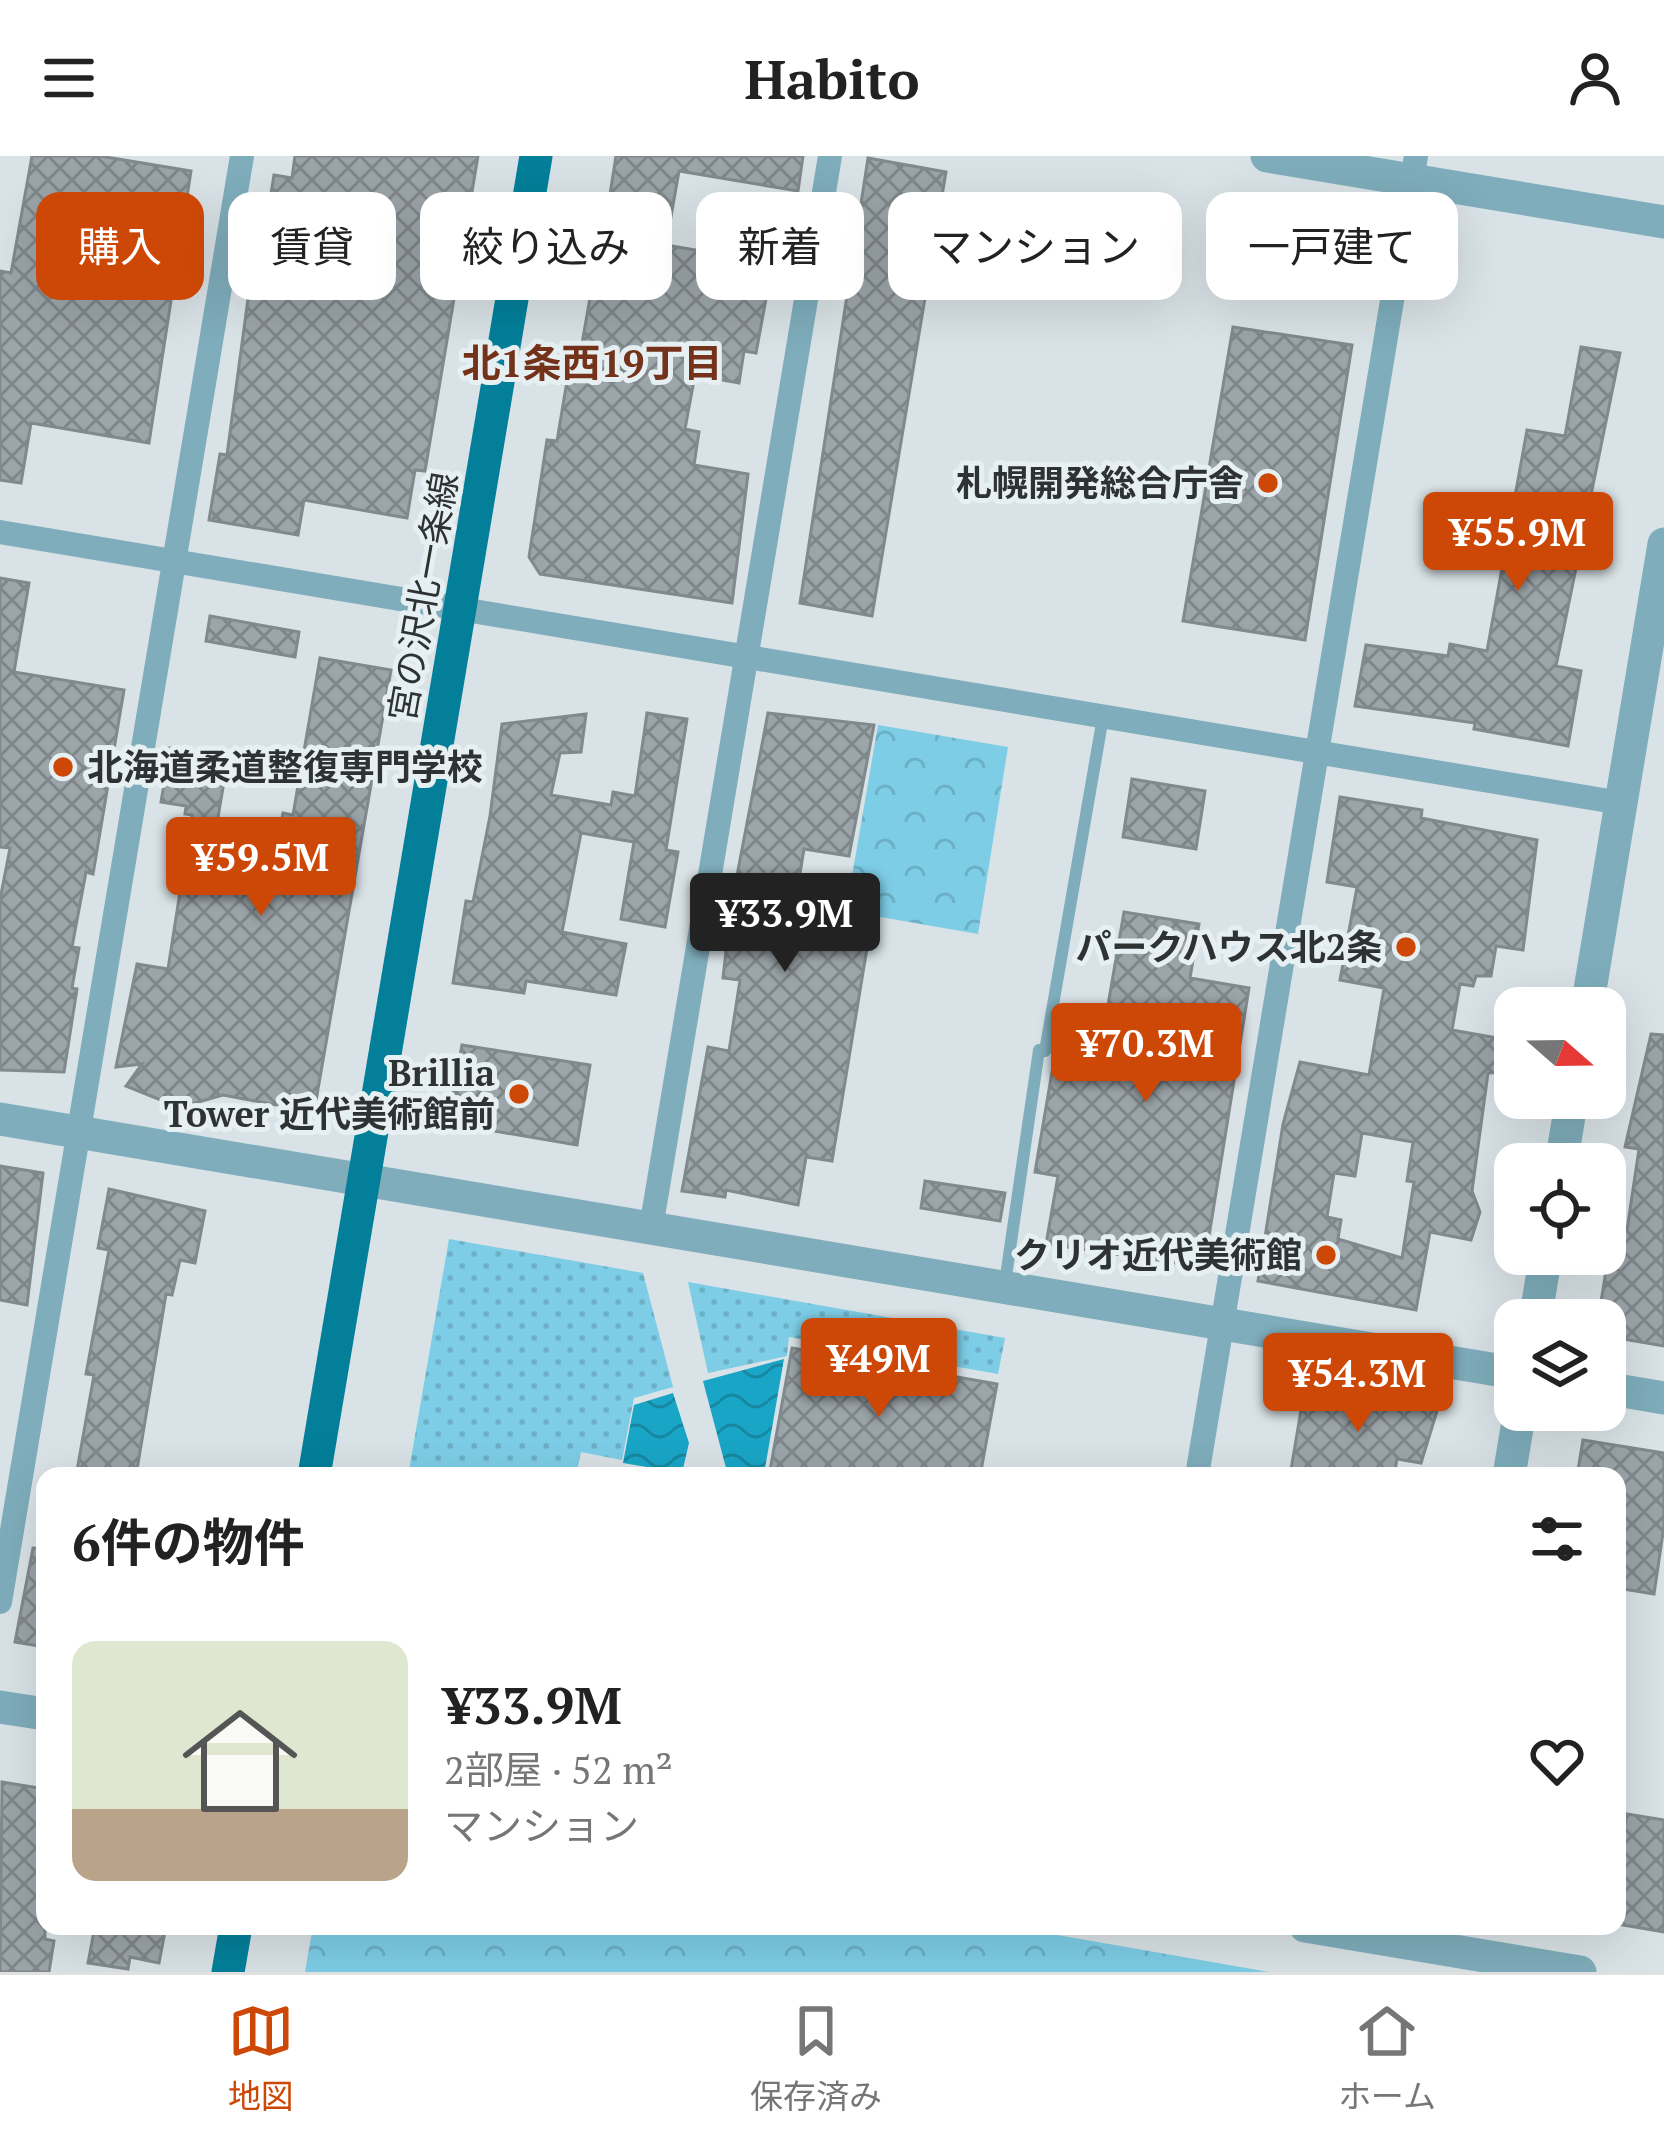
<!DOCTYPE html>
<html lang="ja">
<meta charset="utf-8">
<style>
:root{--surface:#fff;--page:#f2f2f2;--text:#222;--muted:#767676;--line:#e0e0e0;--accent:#cd4806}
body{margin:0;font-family:"PT Serif","Noto Sans JP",serif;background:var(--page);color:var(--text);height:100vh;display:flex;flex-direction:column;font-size:45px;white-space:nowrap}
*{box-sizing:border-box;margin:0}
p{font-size:39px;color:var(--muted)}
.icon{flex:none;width:66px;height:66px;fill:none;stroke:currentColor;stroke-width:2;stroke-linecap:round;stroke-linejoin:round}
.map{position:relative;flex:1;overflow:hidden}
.side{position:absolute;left:36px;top:1311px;width:1590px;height:468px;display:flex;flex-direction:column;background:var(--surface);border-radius:24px;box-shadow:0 12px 48px #0002}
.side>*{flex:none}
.banner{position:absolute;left:36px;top:36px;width:1593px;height:108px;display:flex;gap:24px}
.needle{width:78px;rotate:110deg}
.fabs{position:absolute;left:1494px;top:831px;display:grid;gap:24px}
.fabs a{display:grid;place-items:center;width:132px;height:132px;border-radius:24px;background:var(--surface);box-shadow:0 12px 48px #0002;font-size:60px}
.price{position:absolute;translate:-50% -102px;padding:0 27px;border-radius:12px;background:var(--accent);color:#fff;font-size:39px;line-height:78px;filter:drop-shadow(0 3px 6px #0008)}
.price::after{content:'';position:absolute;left:50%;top:72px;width:36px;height:27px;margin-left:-18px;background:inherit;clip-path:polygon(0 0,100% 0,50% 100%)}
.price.selected{background:#222;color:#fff}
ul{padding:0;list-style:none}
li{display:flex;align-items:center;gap:36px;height:300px;padding:0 36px}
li+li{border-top:3px solid var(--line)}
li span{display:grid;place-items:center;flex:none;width:336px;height:240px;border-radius:24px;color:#555}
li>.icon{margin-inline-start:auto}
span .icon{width:144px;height:144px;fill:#fffc;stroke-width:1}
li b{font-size:51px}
h2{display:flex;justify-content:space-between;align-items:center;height:144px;padding:0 36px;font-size:51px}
.chip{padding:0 42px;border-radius:24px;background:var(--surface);box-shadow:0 12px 48px #0002;font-size:42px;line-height:108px}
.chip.selected{background:var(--accent);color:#fff}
header{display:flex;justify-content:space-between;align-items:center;height:156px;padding:0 36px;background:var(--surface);font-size:54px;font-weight:600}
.tabs{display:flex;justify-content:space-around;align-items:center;height:168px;border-top:3px solid var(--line);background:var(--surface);font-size:33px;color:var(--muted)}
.tabs a{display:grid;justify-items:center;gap:6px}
.tabs .selected{color:var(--accent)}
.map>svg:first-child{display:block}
.grass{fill:url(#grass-dots)}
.park{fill:url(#park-crowns)}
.water{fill:url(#water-waves)}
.building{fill:url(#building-cross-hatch);stroke:#80898c;stroke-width:3;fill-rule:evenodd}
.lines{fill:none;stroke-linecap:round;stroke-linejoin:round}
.service{stroke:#7fadbb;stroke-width:12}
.minor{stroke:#7fadbb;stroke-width:24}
.tertiary{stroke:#7fadbb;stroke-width:33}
.primary{stroke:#037f9a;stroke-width:33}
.poi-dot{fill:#cd4806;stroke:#e6f0f3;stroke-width:4.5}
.labels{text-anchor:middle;stroke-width:10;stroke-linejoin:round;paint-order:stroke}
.poi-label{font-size:36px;font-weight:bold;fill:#2e3233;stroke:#e6f0f3;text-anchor:end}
.street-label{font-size:36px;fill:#2e3233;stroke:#e6f0f3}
.neighbourhood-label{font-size:39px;font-weight:bold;fill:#74321a;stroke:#e6f0f3}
</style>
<header><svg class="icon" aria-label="menu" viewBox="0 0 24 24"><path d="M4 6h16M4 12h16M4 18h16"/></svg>Habito<svg class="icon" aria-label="person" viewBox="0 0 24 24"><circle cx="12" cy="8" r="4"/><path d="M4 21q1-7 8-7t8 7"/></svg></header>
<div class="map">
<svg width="1664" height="1816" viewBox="0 0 1664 1816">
<defs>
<pattern id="grass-dots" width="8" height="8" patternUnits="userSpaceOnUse" patternTransform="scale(3)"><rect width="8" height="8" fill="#7dcde6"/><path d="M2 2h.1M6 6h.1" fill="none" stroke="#6cb0c6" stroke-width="1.8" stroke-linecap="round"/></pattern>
<pattern id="park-crowns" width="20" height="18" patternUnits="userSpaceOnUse" patternTransform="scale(3)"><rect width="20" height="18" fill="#7dcde6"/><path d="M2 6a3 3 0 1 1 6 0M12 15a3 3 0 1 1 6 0" fill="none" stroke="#6cb0c6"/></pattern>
<pattern id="water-waves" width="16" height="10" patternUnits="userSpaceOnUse" patternTransform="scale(3)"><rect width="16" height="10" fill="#19a5c6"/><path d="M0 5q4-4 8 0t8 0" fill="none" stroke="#1787a1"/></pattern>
<pattern id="building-cross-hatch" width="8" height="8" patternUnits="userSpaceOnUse" patternTransform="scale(3)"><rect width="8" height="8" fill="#9ba4a8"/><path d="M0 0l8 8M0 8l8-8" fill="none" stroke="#7f8689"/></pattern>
</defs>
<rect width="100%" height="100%" fill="#d9e2e6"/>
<path class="grass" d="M449,1083L643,1117L673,1231L634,1242L622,1304L581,1296L576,1320H408Z
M688,1126L1005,1182L998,1218L789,1181L787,1200L708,1217Z"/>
<path class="park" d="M878,569L1008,591L978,778L846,755Z
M313,1770H1006L1269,1816H305Z"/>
<path class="water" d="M784,1203L764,1318L726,1312L703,1225Z
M673,1237L689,1287L682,1317L623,1307L634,1249Z"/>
<path class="building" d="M32,0H100L191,15L149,287L31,267L21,327L0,324V115L11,117Z
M295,0H478L425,315L415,314L407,362L304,344L298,379L209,364L220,298L227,299L250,128L256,129L274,19L292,22Z
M616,0H803L798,35L679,15L666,89L742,102L736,137L766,143L756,197L744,195L739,227L695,219L685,273L699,276L694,309L748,318L732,447L540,418L529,401L547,284L557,285L567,225L575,227L590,142L570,138L581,72L604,77Z
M868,2L946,16L872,460L800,447Z
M1233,171L1352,189L1305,484L1183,465Z
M1581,191L1620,197L1556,510L1581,515L1568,590L1474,573L1475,567L1355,550L1366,489L1448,500L1450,488L1487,495L1527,274L1565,280Z
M0,422L29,427L14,516L124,534L93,718L86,716L72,791L79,792L72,832L77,833L64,916L0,914V744L10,692L0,691Z
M210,460L299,476L295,501L206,485Z
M320,502L391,514L314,956L223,939L195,947L163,945L126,930L142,908L116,911L137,808L168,813L192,659L185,658L186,650L161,646L170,592L228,602L215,679L277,689L283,657L293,659Z
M647,557L687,563L666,694L678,696L665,771L621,763L634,686L581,677L562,776L626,788L616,839L526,825L524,837L453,827L466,745L473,746L490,660L502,568L586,558L581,596L560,597L551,639L611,649L613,636L635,640Z
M768,557L874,569L849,700L804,693L792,766L869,780L832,1005L806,1001L798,1049L726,1034L725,1041L682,1035L708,891L729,895L740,824L723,822L731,751Z
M1132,623L1205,635L1196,693L1123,681Z
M1340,641L1422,654L1421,662L1537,684L1523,794L1496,790L1491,820H1476L1473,830L1460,828L1452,874L1514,885L1510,916L1488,917L1472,1035L1480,1056L1471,1084L1430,1076L1416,1154L1258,1125L1283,968L1300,906L1369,919L1384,832L1340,824L1357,731L1327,726ZM1362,977L1413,986L1407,1025L1414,1026L1402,1102L1338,1083L1341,1064L1327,1061L1334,1017L1355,1020Z
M1124,756L1199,768L1190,822L1249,832L1204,1111L1046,1088L1058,1020L1035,1016L1052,916L1063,918L1068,884L1101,890Z
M1651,878L1664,879V1190L1605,1180V1164H1598L1613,1072L1627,1074L1639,993L1625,991Z
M462,889L590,909L577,989L447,967Z
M0,1010L43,1017L27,1149L0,1144Z
M925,1025L1005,1037L1000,1065L921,1052Z
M109,1033L205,1055L195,1107L180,1104L172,1139L166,1138L136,1320H76L94,1219L86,1218L109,1094L98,1092Z
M792,1192L997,1228L980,1320H769Z
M1305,1230L1438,1252L1421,1307L1397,1303L1394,1320H1290Z
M1583,1284L1664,1297V1370L1654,1438L1617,1432V1320H1577Z
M33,1392L45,1393V1491L15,1486Z
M2,1626L45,1633V1783L54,1785L49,1816H0Z
M1627,1658L1664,1664V1776L1617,1768V1714Z
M95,1770H166L159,1807L130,1801L128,1813L88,1807Z"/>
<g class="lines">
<path class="service" d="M1005,1127L1039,894L1045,895L1103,561"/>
<path class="minor" d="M0,376L1621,647
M651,1072L830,0
M1197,1320L1416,0
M0,1446L242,0"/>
<path class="tertiary" d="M1267,0L1664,66
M1587,852L1664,388
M0,963L1515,1217
M1561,1008L1572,942
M1535,1164L1546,1098
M1605,1232L1664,1242
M1509,1320L1520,1254
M0,1551L45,1558
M1305,1770L1580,1816"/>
<path class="primary" d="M314,1320L536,0
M228,1816L236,1770"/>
</g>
<g class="poi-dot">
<circle cx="1268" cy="327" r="12"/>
<circle cx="63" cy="611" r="12"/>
<circle cx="1406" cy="791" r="12"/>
<circle cx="519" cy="938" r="12"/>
<circle cx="1326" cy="1099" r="12"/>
</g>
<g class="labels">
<g class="poi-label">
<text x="1244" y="340">札幌開発総合庁舎</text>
<text x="87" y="624" text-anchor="start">北海道柔道整復専門学校</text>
<text x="1382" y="804">パークハウス北2条</text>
<text x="495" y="930">Brillia<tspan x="495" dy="41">Tower 近代美術館前</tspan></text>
<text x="1302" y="1112">クリオ近代美術館</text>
</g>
<g class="street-label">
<text transform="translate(423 441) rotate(-80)" y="13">宮の沢北一条線</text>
</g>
<g class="neighbourhood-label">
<text x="592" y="221">北1条西19丁目</text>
</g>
</g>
</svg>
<div class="fabs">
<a><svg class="needle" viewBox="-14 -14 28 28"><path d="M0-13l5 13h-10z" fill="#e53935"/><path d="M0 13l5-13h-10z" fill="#767676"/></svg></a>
<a><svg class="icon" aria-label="locate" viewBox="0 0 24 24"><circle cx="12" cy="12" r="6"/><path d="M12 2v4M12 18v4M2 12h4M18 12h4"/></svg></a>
<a><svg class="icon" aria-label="layers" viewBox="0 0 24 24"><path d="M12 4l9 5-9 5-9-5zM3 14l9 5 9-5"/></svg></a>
</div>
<b class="price" style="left:1518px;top:438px">¥55.9M</b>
<b class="price" style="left:261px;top:763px">¥59.5M</b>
<b class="price selected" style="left:785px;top:819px">¥33.9M</b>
<b class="price" style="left:1146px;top:949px">¥70.3M</b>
<b class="price" style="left:879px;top:1264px">¥49M</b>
<b class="price" style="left:1358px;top:1279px">¥54.3M</b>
<div class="banner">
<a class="chip selected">購入</a>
<a class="chip">賃貸</a>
<a class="chip">絞り込み</a>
<a class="chip">新着</a>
<a class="chip">マンション</a>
<a class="chip">一戸建て</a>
</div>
<section class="side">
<h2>6件の物件<svg class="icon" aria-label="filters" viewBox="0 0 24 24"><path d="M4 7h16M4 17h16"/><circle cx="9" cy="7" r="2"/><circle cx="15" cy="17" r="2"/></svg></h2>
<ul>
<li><span style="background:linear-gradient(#dfe7d0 70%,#b9a48a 0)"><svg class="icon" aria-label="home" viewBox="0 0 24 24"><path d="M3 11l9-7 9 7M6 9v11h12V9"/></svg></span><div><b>¥33.9M</b><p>2部屋 · 52 m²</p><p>マンション</p></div><svg class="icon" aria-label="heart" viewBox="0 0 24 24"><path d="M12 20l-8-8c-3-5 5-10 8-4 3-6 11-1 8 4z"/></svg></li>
</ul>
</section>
</div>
<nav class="tabs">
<a class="selected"><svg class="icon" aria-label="map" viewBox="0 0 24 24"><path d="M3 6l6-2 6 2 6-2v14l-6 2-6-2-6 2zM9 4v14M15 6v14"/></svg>地図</a>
<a><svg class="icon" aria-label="saved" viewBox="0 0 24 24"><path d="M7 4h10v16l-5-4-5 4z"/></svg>保存済み</a>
<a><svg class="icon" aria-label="home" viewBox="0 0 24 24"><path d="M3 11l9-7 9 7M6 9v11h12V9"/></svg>ホーム</a>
</nav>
